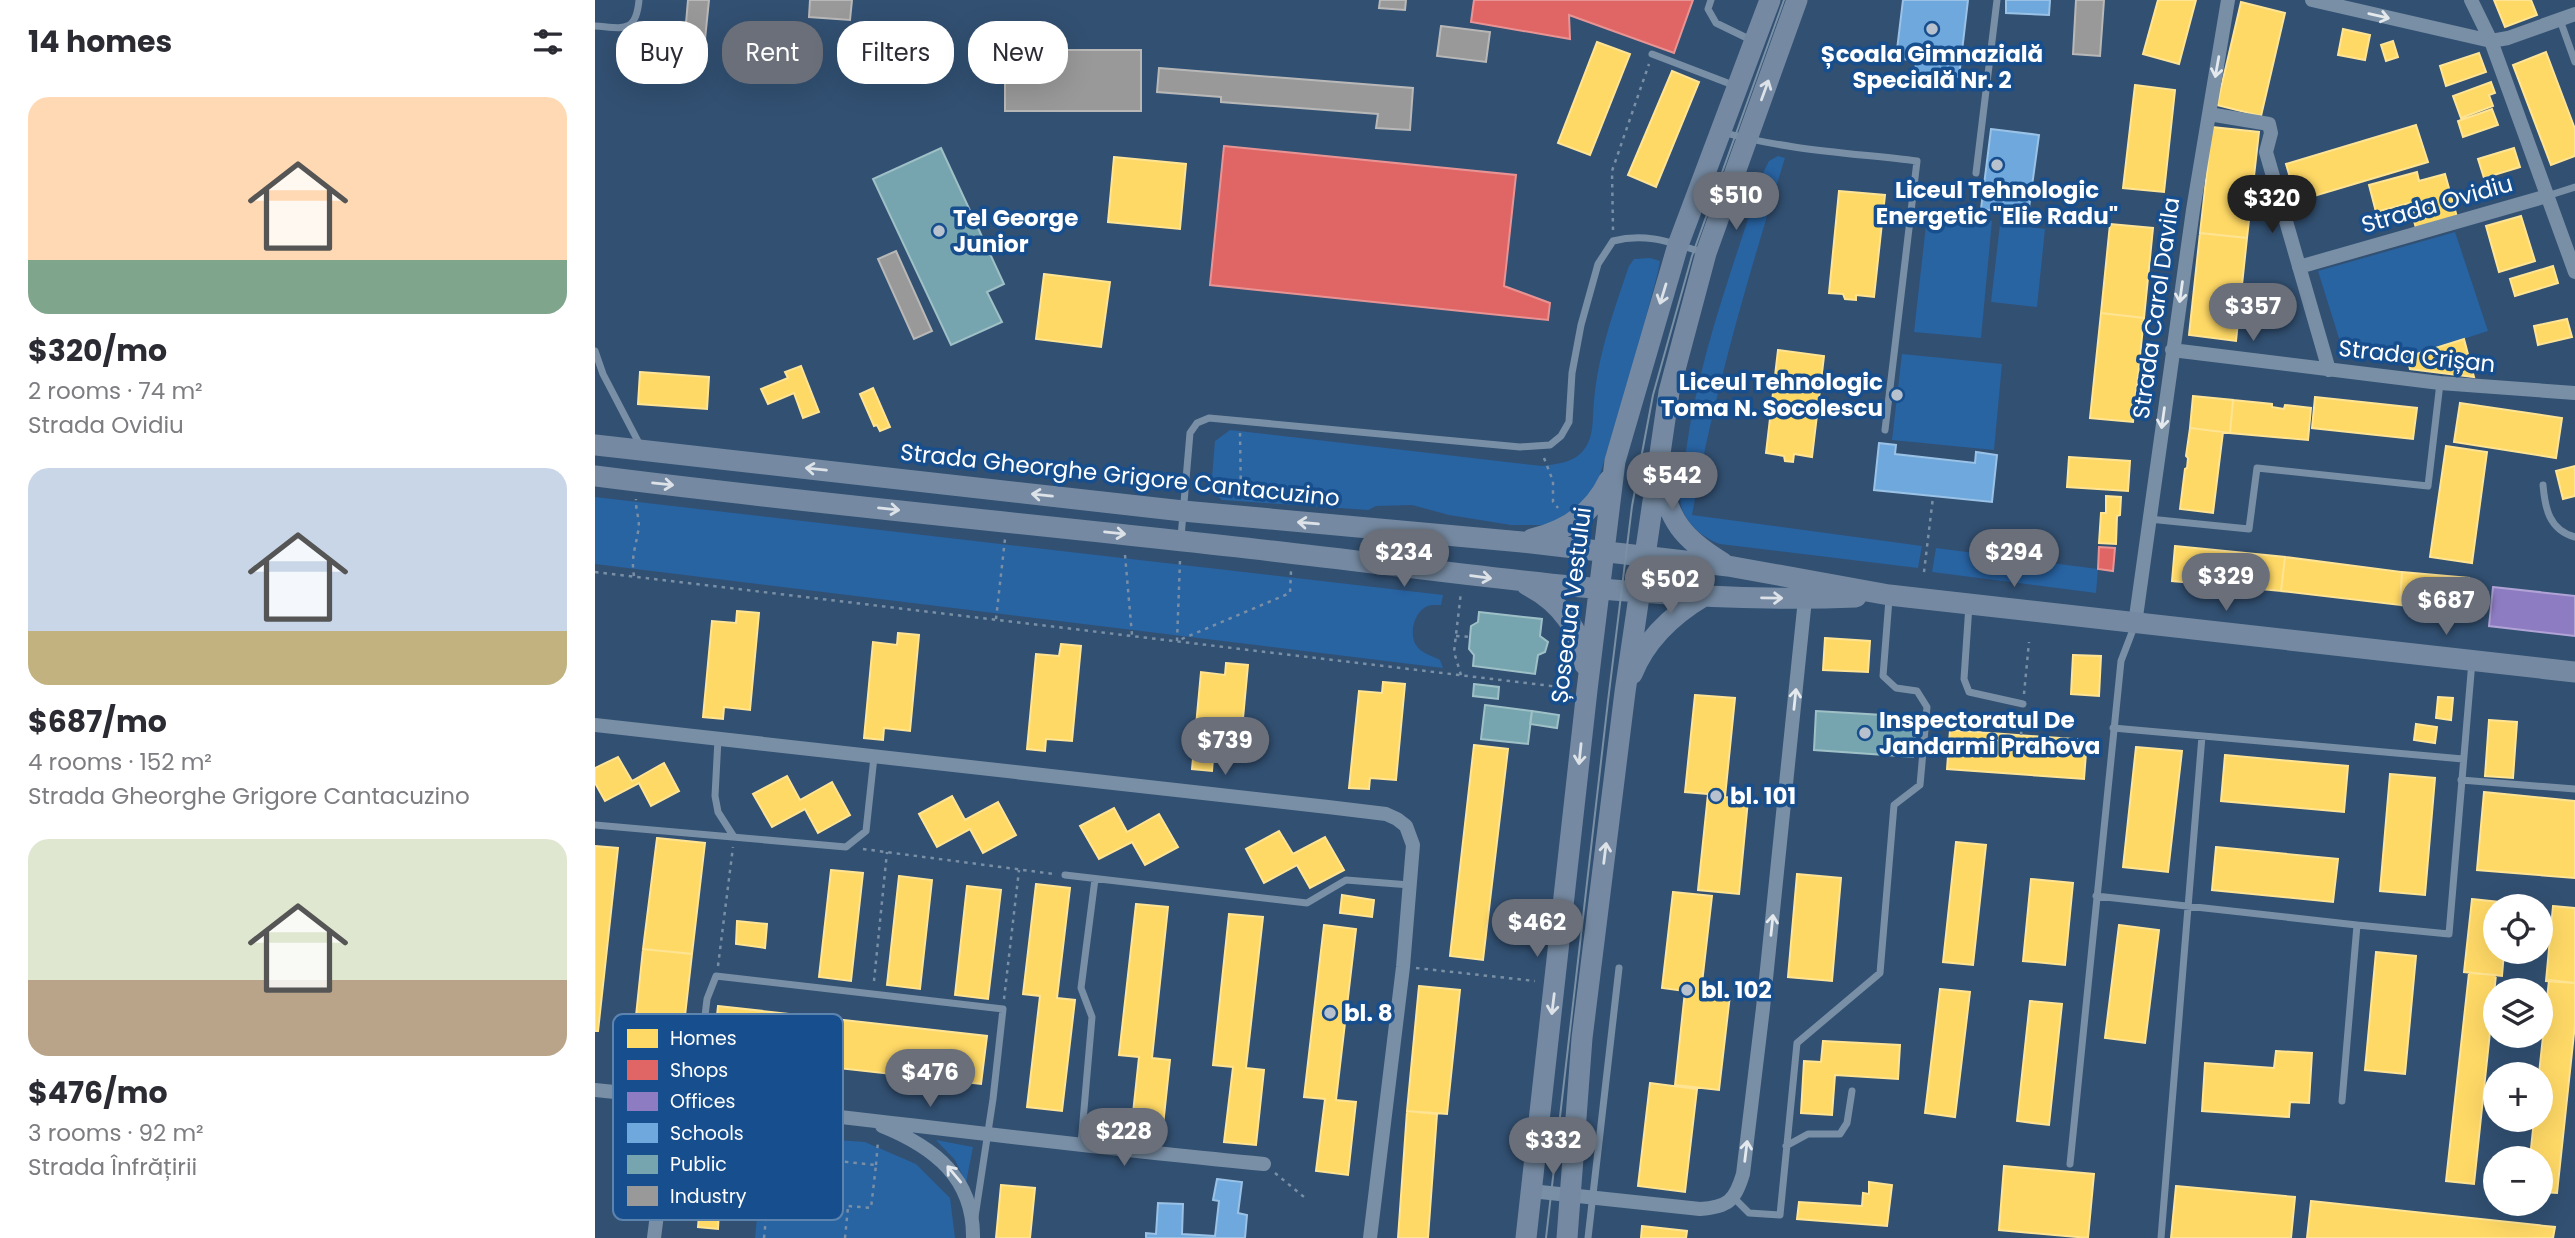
<!DOCTYPE html>
<meta charset="utf-8">
<style>
:root{--surface:#fff;--page:#f7f7f7;--text:#2b2b33;--muted:#7c7c81;--accent:#6a6f79}
body{margin:0;font-family:Poppins,sans-serif;background:var(--page);color:var(--text);height:100vh;display:flex;flex-direction:column;font-size:26px;white-space:nowrap}
*{box-sizing:border-box;margin:0}
p{font-size:23px;color:var(--muted)}
.icon{flex:none;width:38px;height:38px;fill:none;stroke:currentColor;stroke-width:2;stroke-linecap:round;stroke-linejoin:round}
.map{position:relative;flex:1;overflow:hidden}
.details{display:flex;flex-direction:column;background:var(--surface);width:595px}
.details>*{flex:none}
.hud{position:absolute;left:21px;top:21px;width:665px;height:63px;display:flex;gap:14px}
.controls{position:absolute;left:1888px;top:894px;display:grid;gap:14px}
.controls a{display:grid;place-items:center;width:70px;height:70px;border-radius:50%;background:var(--surface);box-shadow:0 7px 28px #0002;font-size:35px}
.price{position:absolute;translate:-50% -60px;padding:0 16px;border-radius:24px;background:var(--accent);color:#fff;font-size:23px;line-height:46px;filter:drop-shadow(0 2px 4px #0008)}
.price::after{content:'';position:absolute;left:50%;top:42px;width:21px;height:16px;margin-left:-10px;background:inherit;clip-path:polygon(0 0,100% 0,50% 100%)}
.price.current{background:#222;color:#fff}
ul{padding:0;list-style:none}
li{display:grid;align-content:center;gap:14px;height:371px;padding:0 28px}
li span{display:grid;place-items:center;height:217px;border-radius:21px;color:#555}
li>.icon{margin-inline-start:auto}
span .icon{width:126px;height:126px;fill:#fffc;stroke-width:1}
li b{font-size:30px}
h2{display:flex;justify-content:space-between;align-items:center;height:84px;padding:0 28px;font-size:30px}
.tag{padding:0 24px;border-radius:28px;background:var(--surface);box-shadow:0 7px 28px #0002;font-size:24px;line-height:63px}
.tag.current{background:var(--accent);color:#fff}
main{display:flex;flex:1;min-height:0}
.map>svg:first-child{display:block}
.green{fill:#2863a2}
.homes{fill:#ffd966;stroke:#ffe494;stroke-width:2}
.shops{fill:#e06666;stroke:#e99494;stroke-width:2}
.offices{fill:#8e7cc3;stroke:#b0a3d5;stroke-width:2}
.schools{fill:#6fa8dc;stroke:#9ac2e6;stroke-width:2}
.public{fill:#76a5af;stroke:#9fc0c7;stroke-width:2}
.industry{fill:#999;stroke:#b8b8b8;stroke-width:2}
.lines{fill:none;stroke-linecap:round;stroke-linejoin:round}
.path{stroke:#798fa6;stroke-width:2.5;stroke-dasharray:3.5 5;stroke-linecap:butt}
.lane{stroke:#798fa6;stroke-width:7}
.street{stroke:#798fa6;stroke-width:14}
.secondary{stroke:#758aa2;stroke-width:21}
.tram{stroke:#7a90a5;stroke-width:2}
.oneway{stroke:#e4e9ed}
.oneway2{stroke:#dce2e8}
.poi-dot{fill:#b7c2ce;stroke:#174e8d;stroke-width:2.5}
.labels{text-anchor:middle;stroke-width:7;stroke-linejoin:round;paint-order:stroke}
.poi-label{font-size:23px;font-weight:bold;fill:#fff;stroke:#174e8d;text-anchor:start}
.street-label{font-size:23px;fill:#fff;stroke:#174e8d}
.key{fill:#174e8d;stroke:#5d83af;stroke-width:2}
.key-label{font-size:19px;fill:#fff}
</style>
<main>
<section class="details">
<h2>14 homes<svg class="icon" aria-label="filters" viewBox="0 0 24 24"><path d="M4 7h16M4 17h16"/><circle cx="9" cy="7" r="2"/><circle cx="15" cy="17" r="2"/></svg></h2>
<ul>
<li><span style="background:linear-gradient(#ffd9b3 75%,#7fa58c 0)"><svg class="icon" aria-label="home" viewBox="0 0 24 24"><path d="M3 11l9-7 9 7M6 9v11h12V9"/></svg></span><div><b>$320/mo</b><p>2 rooms · 74 m²</p><p>Strada Ovidiu</p></div></li>
<li><span style="background:linear-gradient(#c9d6e8 75%,#c2b280 0)"><svg class="icon" aria-label="home" viewBox="0 0 24 24"><path d="M3 11l9-7 9 7M6 9v11h12V9"/></svg></span><div><b>$687/mo</b><p>4 rooms · 152 m²</p><p>Strada Gheorghe Grigore Cantacuzino</p></div></li>
<li><span style="background:linear-gradient(#dfe7d0 65%,#b9a48a 0)"><svg class="icon" aria-label="home" viewBox="0 0 24 24"><path d="M3 11l9-7 9 7M6 9v11h12V9"/></svg></span><div><b>$476/mo</b><p>3 rooms · 92 m²</p><p>Strada Înfrățirii</p></div></li>
</ul>
</section>
<div class="map">
<svg width="1980" height="1238" viewBox="0 0 1980 1238">
<rect width="100%" height="100%" fill="#325072"/>
<path class="green" d="M1183,156L1190,158C1153,277 1119,392 1097,515L1327,546L1323,568L1125,544C1107,538 1086,520 1085,499C1084,484 1089,466 1091,451C1104,355 1139,265 1168,173L1174,161Z
M1332,216L1397,221L1386,338L1319,332Z
M1405,224L1450,229L1442,307L1396,302Z
M1860,232L1893,331L1812,357L1748,351L1723,271Z
M1055,258L1065,261L1063,272L1042,351L1004,478L990,503L952,525H916L854,515L817,505L781,506L773,510L627,500L616,489L620,441L635,430L947,466C961,464 977,463 987,452C1000,438 997,419 999,401C1003,354 1019,310 1034,266L1039,259Z
M1307,354L1407,364L1399,450L1297,440Z
M0,497L848,595L846,605C841,605 834,604 829,608C819,615 814,634 821,645C826,653 837,656 845,660L848,668L0,564Z
M1341,548L1503,569L1501,593L1337,572Z
M170,1135L270,1142L321,1164L355,1198L360,1238H160Z
M341,1140L378,1147L371,1183L360,1160Z"/>
<path class="homes" d="M1563,0H1601L1584,64L1548,54Z
M1899,0H1936L1942,15L1910,27Z
M1646,2L1690,13L1666,116L1622,105Z
M1748,29L1775,35L1770,60L1743,55Z
M1798,41L1803,57L1791,61L1786,45Z
M1002,42L1035,54L995,155L963,143Z
M1951,52L1980,129V156L1956,165L1918,65Z
M1884,53L1891,72L1851,86L1845,66Z
M1077,71L1104,82L1061,187L1033,175Z
M1896,82L1900,93L1894,95L1898,106L1866,118L1858,96Z
M1540,85L1580,90L1569,192L1528,188Z
M1897,109L1903,125L1868,137L1863,121Z
M1821,125L1833,162L1702,201L1691,164Z
M1617,127L1664,132L1652,238L1605,233Z
M1919,148L1925,167L1889,178L1883,159Z
M519,157L591,164L585,229L513,222Z
M1822,172L1824,181L1850,174L1862,217L1821,228L1814,203L1781,212L1774,185Z
M1244,191L1290,195L1279,297L1261,295V300L1250,299L1248,294L1234,293Z
M1926,216L1940,261L1904,272L1891,226Z
M1515,224L1558,228L1549,318L1506,313Z
M1605,233L1652,238L1641,341L1594,335Z
M1958,266L1963,283L1920,296L1915,279Z
M449,274L515,282L506,347L441,339Z
M1506,313L1549,318L1538,422L1495,418Z
M1972,319L1977,337L1943,345L1939,326Z
M1869,339L1879,377L1815,369L1812,357Z
M1183,350L1229,356L1217,457L1199,454L1198,462L1190,461L1189,456L1171,453Z
M206,366L224,412L208,418L199,393L173,404L166,389L193,378L190,372Z
M45,372L114,377L112,409L43,404Z
M278,388L295,427L285,431L282,425L279,426L265,394Z
M1598,396L1638,400L1635,433L1595,428Z
M1720,397L1822,408L1818,439L1717,428Z
M1638,400L1677,404V407L1689,409L1690,405L1716,408L1713,440L1635,433Z
M1865,403L1967,418L1961,458L1859,442Z
M1595,428L1628,432L1618,513L1585,509L1590,469L1592,468L1593,458L1591,456Z
M1851,446L1892,452L1877,563L1835,557Z
M1474,457L1535,461L1533,491L1472,487Z
M1980,466V496L1968,499L1961,471Z
M1511,496L1526,497L1525,515L1522,516L1521,544L1504,543L1506,513H1511Z
M1580,546L1690,557L1686,591L1577,581Z
M1690,557L1807,572L1805,605L1686,591Z
M1807,572L1874,578L1871,610L1805,605Z
M142,611L164,613L155,710L129,707L128,719L108,717L117,621L141,623Z
M303,633L324,635L315,731L289,728L288,740L269,738L278,642L302,645Z
M1230,638L1275,641L1273,672L1228,670Z
M466,644L486,646L477,741L451,739L450,751L432,749L441,654L464,656Z
M1478,655L1506,656L1504,696L1476,694Z
M631,663L653,665L644,761L618,759L617,771L597,769L606,672L630,675Z
M788,682L810,684L801,780L775,778L774,789L754,788L764,691L787,693Z
M1100,695L1140,698L1130,797L1153,800L1144,894L1103,890L1113,794L1090,792Z
M1843,697L1858,698L1856,720L1841,718Z
M1894,720L1922,722L1918,778L1890,776Z
M1821,724L1842,727L1840,743L1819,740Z
M1355,730L1492,740L1489,779L1352,769Z
M879,745L913,749L888,960L855,956Z
M1541,747L1587,751L1573,872L1528,867Z
M1630,755L1753,766L1749,812L1626,801Z
M23,757L37,781L69,763L84,791L56,806L44,783L10,801L0,783V768Z
M1795,774L1840,778L1830,895L1785,891Z
M192,776L205,800L237,782L255,815L223,833L210,809L177,827L158,794Z
M1889,792L1980,801V878L1882,870Z
M357,796L370,820L403,802L421,835L388,853L375,829L342,847L324,814Z
M519,808L532,832L564,814L583,847L550,865L537,842L504,859L485,826Z
M684,831L698,854L730,837L749,870L715,888L702,865L669,883L651,849Z
M62,838L110,843L97,954L48,949Z
M1361,842L1391,845L1378,965L1348,962Z
M0,846L23,848L3,1031H0Z
M1621,847L1743,859L1738,902L1617,890Z
M236,870L268,873L256,981L224,977Z
M1202,874L1246,878L1237,981L1193,977Z
M304,876L337,880L325,989L292,985Z
M1436,879L1478,883L1470,965L1428,961Z
M441,884L475,888L462,998L480,1000L467,1111L432,1107L445,996L428,994Z
M372,886L406,890L393,999L360,995Z
M1078,892L1117,896L1106,992L1135,995L1124,1090L1080,1085L1090,991L1067,988Z
M747,895L779,900L777,917L745,913Z
M1877,899L1914,903V906H1900V952H1909L1907,976L1869,972Z
M541,904L573,907L557,1058L575,1060L567,1135L536,1132L544,1057L524,1055Z
M1958,906L1980,908V983L1951,981Z
M634,914L668,917L651,1068L669,1070L661,1145L629,1142L638,1067L618,1065Z
M142,921L172,924L170,948L141,944Z
M729,925L761,929L741,1100L761,1102L753,1175L721,1171L730,1099L709,1097Z
M1524,925L1564,930L1550,1043L1510,1038Z
M48,949L97,954L85,1060L37,1054Z
M1781,952L1821,956L1810,1074L1770,1070Z
M1874,973L1901,975L1879,1184L1851,1181Z
M1954,980L1980,983V1024L1962,1193L1946,1192V1158H1935L1939,1120H1946L1944,1074Z
M824,986L865,990L852,1114L812,1111Z
M1345,989L1375,992L1360,1117L1330,1113Z
M1435,1001L1467,1004L1454,1125L1422,1121Z
M123,1006L392,1036L386,1084L118,1054Z
M1228,1041L1305,1045L1303,1079L1240,1075L1237,1115L1206,1113L1209,1061L1226,1062Z
M1681,1051L1717,1053L1714,1103L1695,1102L1694,1117L1607,1111L1610,1063L1679,1068Z
M1055,1083L1102,1089L1090,1192L1043,1186Z
M812,1111L842,1114L833,1238H803Z
M121,1165L143,1167L141,1193L158,1194L156,1212L124,1210L123,1229L103,1227L105,1204L94,1203L95,1181L120,1183Z
M1409,1166L1499,1174L1493,1238L1404,1230Z
M1274,1182L1297,1185L1292,1226L1202,1219L1204,1202L1267,1206L1268,1193L1274,1194Z
M406,1185L440,1188L435,1238H401Z
M1581,1186L1700,1197L1696,1238H1576Z
M1716,1201L1960,1227L1958,1238H1712Z
M1047,1226L1092,1231L1091,1238H1046Z"/>
<path class="shops" d="M879,0H1098L1079,53L974,15L975,39L876,22Z
M629,146L921,175L909,286L955,303L953,320L615,285Z
M1504,547L1520,548L1518,571L1503,569Z"/>
<path class="offices" d="M1898,587L1980,596V636L1894,626Z"/>
<path class="schools" d="M1308,0H1373L1364,77L1320,72L1321,61L1301,58Z
M1411,0H1455L1454,15L1411,13Z
M1396,129L1444,135L1433,215L1386,209Z
M1284,443L1301,445L1300,454L1380,463L1381,452L1402,455L1397,502L1279,490Z
M622,1179L647,1182L643,1213L652,1215L650,1238H551V1233L561,1234L563,1203L588,1204L587,1234L620,1236L624,1201L618,1200Z"/>
<path class="public" d="M346,148L409,284L392,292L407,322L356,345L278,179Z
M884,612L947,619L945,636L953,642L950,652L943,655L940,674L878,666L879,655L874,649L876,626L883,622Z
M879,684L904,687L903,699L878,696Z
M890,705L937,711L933,744L886,739Z
M937,711L964,715L962,728L935,724Z
M1221,711L1322,717L1318,757L1219,750Z"/>
<path class="industry" d="M93,0H114L108,59L88,58Z
M215,0H257L255,20L214,17Z
M785,0H811L810,10L784,8Z
M1481,0H1509L1505,56L1478,54Z
M846,26L895,32L891,62L842,56Z
M410,50H546V111H410Z
M564,68L818,88L815,130L781,128L783,114L626,102V97L562,92Z
M301,251L337,331L319,339L283,259Z"/>
<g class="lines">
<path class="path" d="M1018,230L1017,171L1054,64
M645,433L646,497
M949,458L958,481V502L963,508
M530,555L537,635
M585,561L582,641L695,593L696,571
M0,572L973,688
M1329,572L1338,497
M39,576C36,557 40,550 43,532C46,521 40,510 41,499
M401,619L410,539
M861,636L875,637
M866,675L859,652L866,592
M1429,694L1434,642
M1426,735L1428,714
M268,849L459,874
M123,966L138,847
M821,968L940,981
M279,981L292,852
M409,999L424,870
M233,1160L281,1165L276,1208L229,1204L236,1129
M281,1165L283,1141
M680,1173L709,1197
M174,1193L229,1198
M169,1238L180,1126
M250,1238L253,1207"/>
<path class="lane" d="M1116,0L1113,9L1121,23L1156,40
M1965,20L1980,62
M0,26C28,28 41,34 44,0
M1057,54L1138,85
M1127,132C1190,150 1257,153 1322,161L1290,430
M1381,173L1402,0
M1952,196L1980,187
M0,351L8,374L46,447
M1948,485C1950,508 1954,530 1980,537
M1554,519L1654,529L1662,468L1833,486L1845,383
M586,537L595,433L602,423L614,418L925,447L955,445L966,436L974,422L977,373L986,325L1003,264L1018,241C1052,232 1077,243 1110,253
M1374,605L1369,679L1374,692L1428,704
M1518,728L1868,759
M123,739L120,796L123,812L139,837
M1866,780L1980,789
M0,825L251,847L271,831L279,757
M470,875L712,903L751,880L815,885
M1501,896L1762,925L1747,1101
M1762,925L1854,934L1877,661
M100,1101L112,999L121,976L408,1009L398,1099L380,1217
M486,1144L497,1017L486,988L500,879
M1191,1146L1213,1134H1245L1252,1123L1257,1091
M1475,1164L1526,661L1539,627
M1139,1198L1154,1213L1185,1215L1202,1043L1285,973L1299,805L1325,785L1332,707L1322,691L1301,688L1288,676L1294,599
M993,1238L1024,968
M1566,1238L1607,736"/>
<path class="street" d="M1717,0L1896,41L1913,38L1980,14
M1876,0L1896,41L1980,272
M1614,114L1674,124L1676,133L1671,152L1734,370
M1704,267L1952,196
M1577,350L1845,383L1980,393
M1540,624L1598,210L1633,0
M0,725L733,807L791,814L802,819L811,826L818,845L808,967L775,1238
M0,1090C223,1112 446,1143 669,1164
M287,1126C339,1147 379,1178 378,1238
M936,1191L1105,1209C1133,1207 1140,1201 1148,1174L1168,1008L1210,599
M59,1238L77,1097"/>
<path class="secondary" d="M0,445L588,511L927,542L1133,566L1294,595L1980,672
M1065,474C1073,520 1088,539 1128,563
M0,476C225,505 452,525 677,551C873,573 1062,605 1261,597
M937,539C971,531 999,512 1014,480
M932,585C965,602 985,628 990,665
M1037,674C1051,639 1077,615 1109,596
M931,1238L992,690L1020,461L1083,245L1175,0
M972,1238L987,1038L1030,692L1074,392L1111,253L1202,0"/>
<path class="tram" d="M951,1238L1013,701L1037,506L1058,395L1097,256L1189,0"/>
</g>
<defs><path id="oneway-shaft" d="M-6 0H5M1.5-3L5.5 0L1.5 3" fill="none" stroke-width="1.6" stroke-linecap="round" stroke-linejoin="round" transform="scale(1.75)"/></defs>
<g class="oneway">
<use href="#oneway-shaft" transform="translate(1784 16) rotate(13)"/>
<use href="#oneway-shaft" transform="translate(1622 67) rotate(100)"/>
<use href="#oneway-shaft" transform="translate(1586 292) rotate(98)"/>
<use href="#oneway-shaft" transform="translate(1568 418) rotate(98)"/>
<use href="#oneway-shaft" transform="translate(1200 699) rotate(-84)"/>
<use href="#oneway-shaft" transform="translate(1177 925) rotate(-84)"/>
<use href="#oneway-shaft" transform="translate(1151 1151) rotate(-83)"/>
<use href="#oneway-shaft" transform="translate(359 1174) rotate(-130)"/>
</g>
<g class="oneway2">
<use href="#oneway-shaft" transform="translate(1170 90) rotate(-70)"/>
<use href="#oneway-shaft" transform="translate(1068 294) rotate(107)"/>
<use href="#oneway-shaft" transform="translate(221 469) rotate(-174)"/>
<use href="#oneway-shaft" transform="translate(68 484) rotate(6)"/>
<use href="#oneway-shaft" transform="translate(447 495) rotate(-174)"/>
<use href="#oneway-shaft" transform="translate(294 509) rotate(6)"/>
<use href="#oneway-shaft" transform="translate(713 523) rotate(-175)"/>
<use href="#oneway-shaft" transform="translate(520 533) rotate(6)"/>
<use href="#oneway-shaft" transform="translate(886 577) rotate(7)"/>
<use href="#oneway-shaft" transform="translate(1177 598) rotate(1)"/>
<use href="#oneway-shaft" transform="translate(985 754) rotate(96)"/>
<use href="#oneway-shaft" transform="translate(1010 853) rotate(-83)"/>
<use href="#oneway-shaft" transform="translate(958 1004) rotate(97)"/>
</g>
<g class="poi-dot">
<circle cx="1337" cy="29" r="7"/>
<circle cx="1402" cy="165" r="7"/>
<circle cx="344" cy="231" r="7"/>
<circle cx="1302" cy="395" r="7"/>
<circle cx="1270" cy="733" r="7"/>
<circle cx="1121" cy="796" r="7"/>
<circle cx="1092" cy="990" r="7"/>
<circle cx="735" cy="1013" r="7"/>
</g>
<g class="labels">
<g class="poi-label">
<text x="1337" y="62" text-anchor="middle">Școala Gimnazială<tspan x="1337" dy="26">Specială Nr. 2</tspan></text>
<text x="1402" y="198" text-anchor="middle">Liceul Tehnologic<tspan x="1402" dy="26">Energetic "Elie Radu"</tspan></text>
<text x="358" y="226">Tel George<tspan x="358" dy="26">Junior</tspan></text>
<text x="1288" y="390" text-anchor="end">Liceul Tehnologic<tspan x="1288" dy="26">Toma N. Socolescu</tspan></text>
<text x="1284" y="728">Inspectoratul De<tspan x="1284" dy="26">Jandarmi Prahova</tspan></text>
<text x="1135" y="804">bl. 101</text>
<text x="1106" y="998">bl. 102</text>
<text x="749" y="1021">bl. 8</text>
</g>
<g class="street-label">
<text transform="translate(1842 204) rotate(-16)" y="8">Strada Ovidiu</text>
<text transform="translate(1561 308) rotate(-82)" y="8">Strada Carol Davila</text>
<text transform="translate(1822 356) rotate(6)" y="8">Strada Crișan</text>
<text transform="translate(525 475) rotate(6)" y="8">Strada Gheorghe Grigore Cantacuzino</text>
<text transform="translate(976 605) rotate(-83)" y="8">Șoseaua Vestului</text>
</g>
</g>
<rect x="18" y="1014" width="230" height="206" rx="10" class="key"/>
<rect x="32" y="1029" width="31" height="19" fill="#ffd966"/>
<rect x="32" y="1060" width="31" height="20" fill="#e06666"/>
<rect x="32" y="1092" width="31" height="19" fill="#8e7cc3"/>
<rect x="32" y="1123" width="31" height="20" fill="#6fa8dc"/>
<rect x="32" y="1155" width="31" height="19" fill="#76a5af"/>
<rect x="32" y="1186" width="31" height="20" fill="#999"/>
<g class="key-label">
<text x="75" y="1045">Homes</text>
<text x="75" y="1077">Shops</text>
<text x="75" y="1108">Offices</text>
<text x="75" y="1140">Schools</text>
<text x="75" y="1171">Public</text>
<text x="75" y="1203">Industry</text>
</g>
</svg>
<div class="controls">
<a><svg class="icon" aria-label="locate" viewBox="0 0 24 24"><circle cx="12" cy="12" r="6"/><path d="M12 2v4M12 18v4M2 12h4M18 12h4"/></svg></a>
<a><svg class="icon" aria-label="layers" viewBox="0 0 24 24"><path d="M12 4l9 5-9 5-9-5zM3 14l9 5 9-5"/></svg></a>
<a>+</a>
<a>−</a>
</div>
<b class="price" style="left:1141px;top:232px">$510</b>
<b class="price current" style="left:1677px;top:235px">$320</b>
<b class="price" style="left:1658px;top:343px">$357</b>
<b class="price" style="left:1077px;top:512px">$542</b>
<b class="price" style="left:809px;top:589px">$234</b>
<b class="price" style="left:1419px;top:589px">$294</b>
<b class="price" style="left:1631px;top:613px">$329</b>
<b class="price" style="left:1075px;top:616px">$502</b>
<b class="price" style="left:1851px;top:637px">$687</b>
<b class="price" style="left:630px;top:777px">$739</b>
<b class="price" style="left:942px;top:959px">$462</b>
<b class="price" style="left:335px;top:1109px">$476</b>
<b class="price" style="left:529px;top:1168px">$228</b>
<b class="price" style="left:958px;top:1177px">$332</b>
<div class="hud">
<a class="tag">Buy</a>
<a class="tag current">Rent</a>
<a class="tag">Filters</a>
<a class="tag">New</a>
</div>
</div>
</main>
